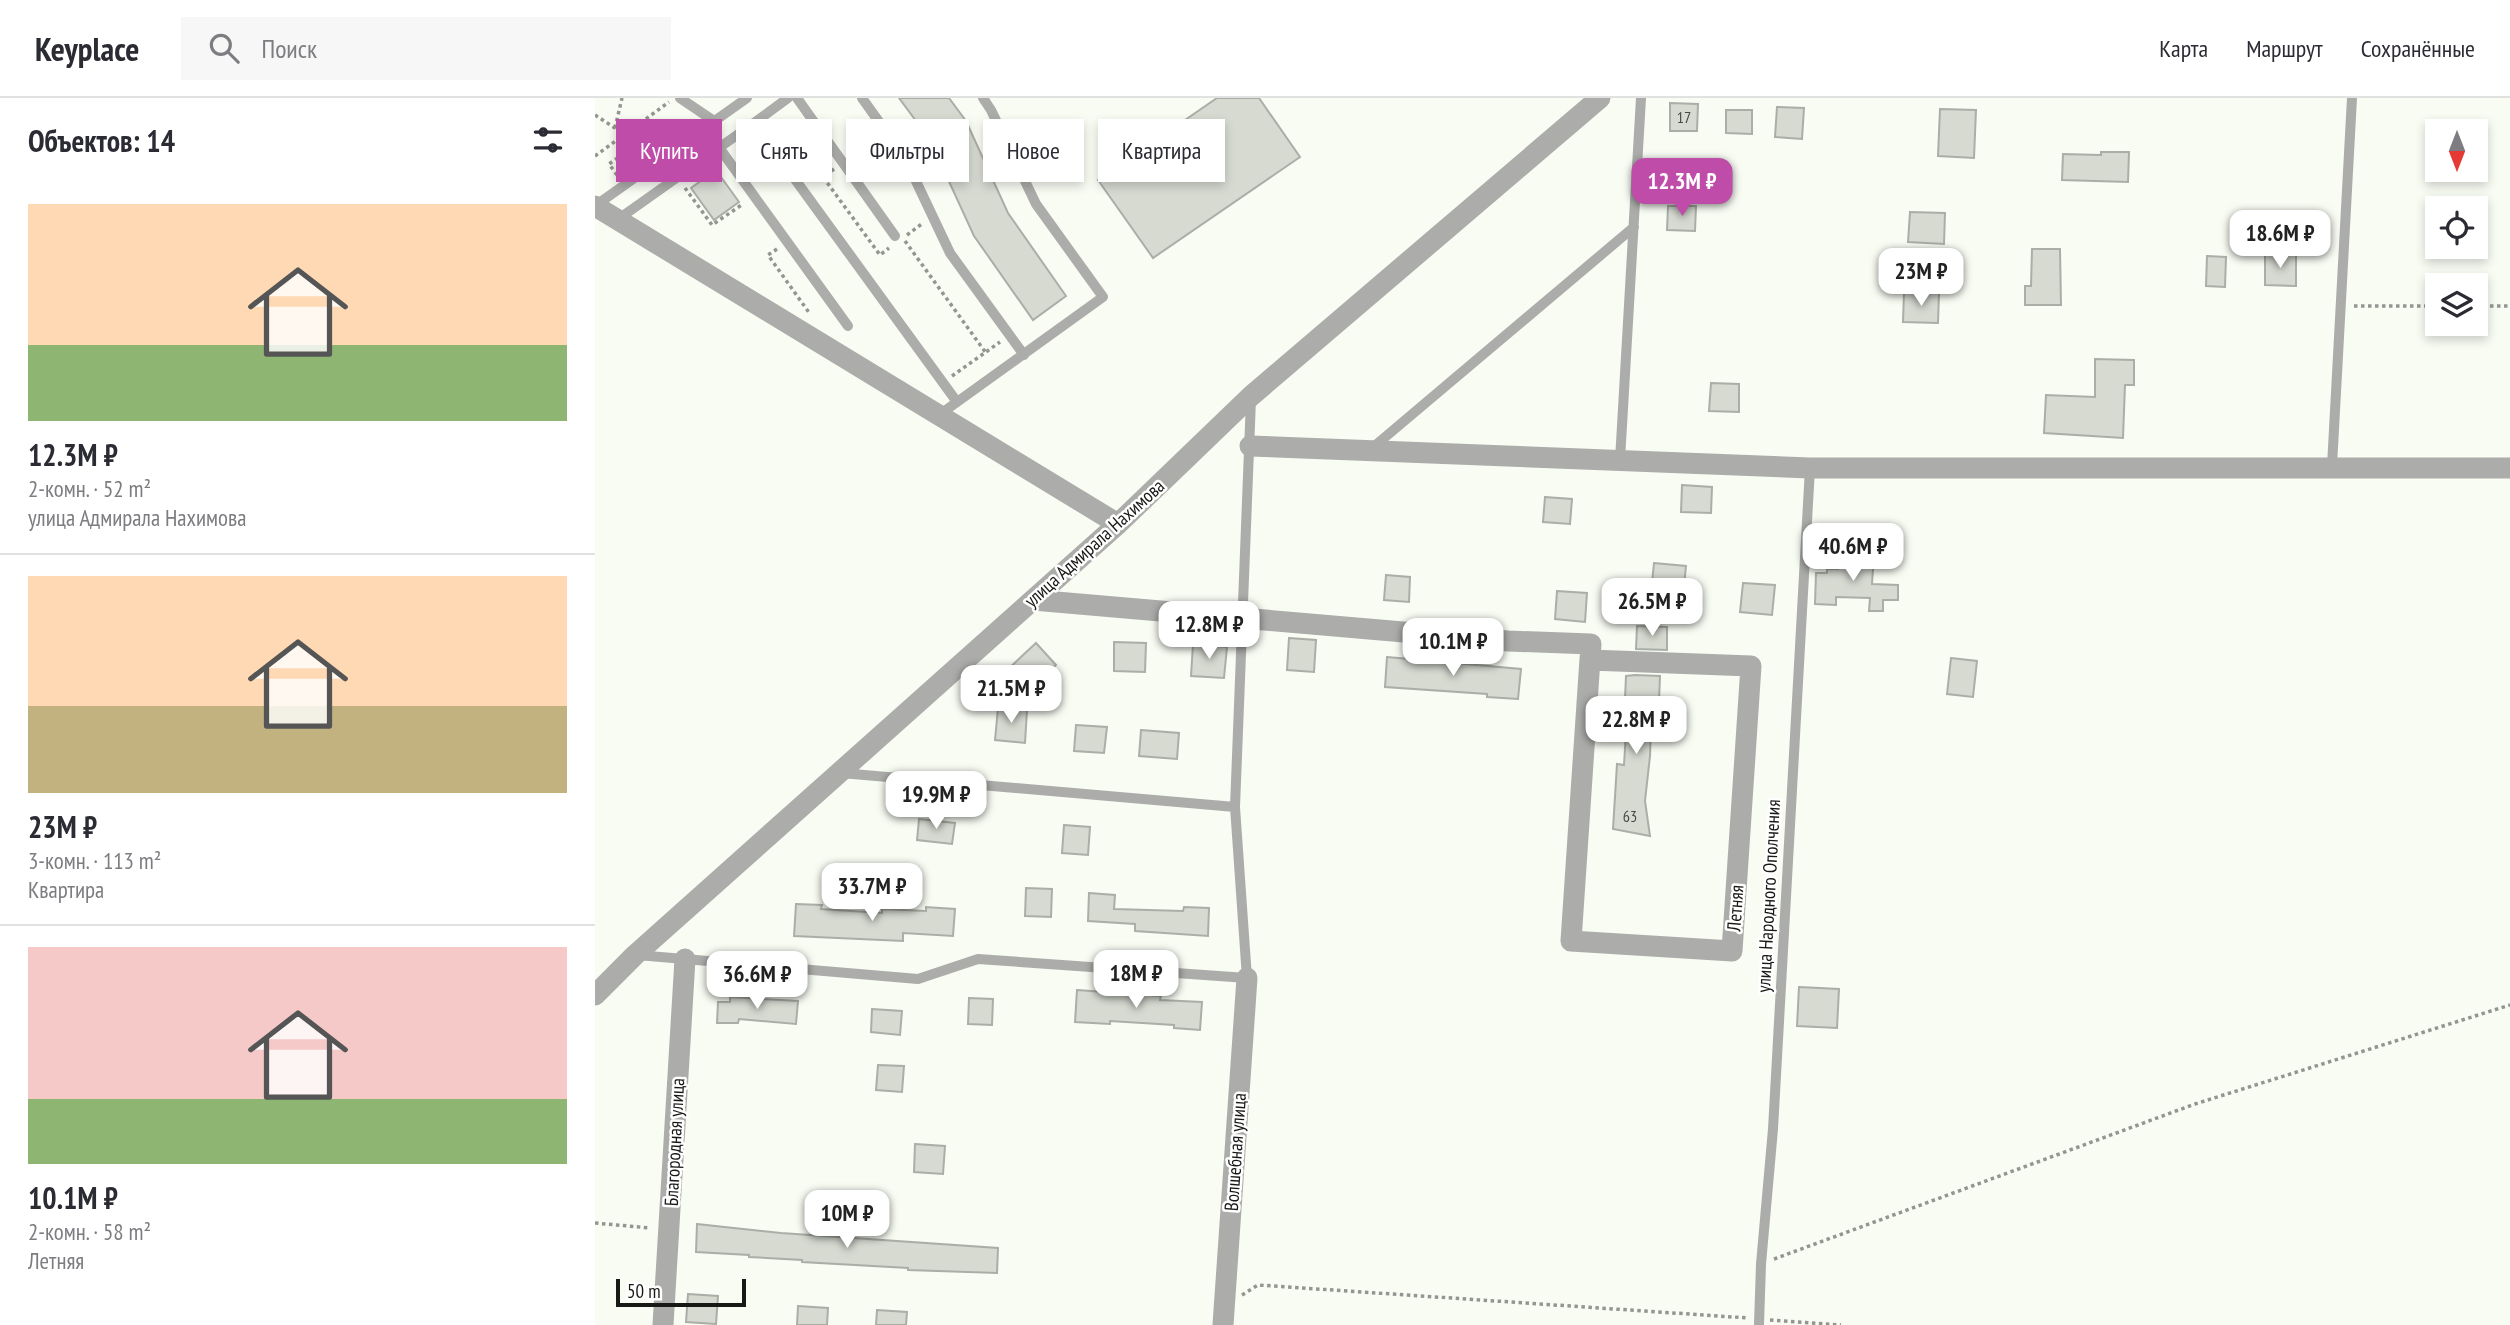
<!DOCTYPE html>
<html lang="ru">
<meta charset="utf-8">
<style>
:root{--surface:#fff;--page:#f7f7f7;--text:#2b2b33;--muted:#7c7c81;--line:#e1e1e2;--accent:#be4ca8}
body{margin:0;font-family:"PT Sans Narrow",sans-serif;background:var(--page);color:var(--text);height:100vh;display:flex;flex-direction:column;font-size:26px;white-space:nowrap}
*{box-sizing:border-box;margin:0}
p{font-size:23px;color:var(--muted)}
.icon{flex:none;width:38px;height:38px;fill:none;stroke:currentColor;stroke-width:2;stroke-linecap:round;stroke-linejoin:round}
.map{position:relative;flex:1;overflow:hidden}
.sheet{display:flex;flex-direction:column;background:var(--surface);width:595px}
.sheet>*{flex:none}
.banner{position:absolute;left:21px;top:21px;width:665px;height:63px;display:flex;gap:14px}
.needle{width:46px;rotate:180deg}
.fabs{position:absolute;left:1830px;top:21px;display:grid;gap:14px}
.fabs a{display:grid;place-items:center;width:63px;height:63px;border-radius:0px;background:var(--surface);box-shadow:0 4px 10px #0003;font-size:35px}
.scale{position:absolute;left:21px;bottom:18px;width:130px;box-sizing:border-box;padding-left:7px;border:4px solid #181916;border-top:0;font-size:19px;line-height:24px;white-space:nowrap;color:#181916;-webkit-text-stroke:5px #fff;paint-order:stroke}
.price{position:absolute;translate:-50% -60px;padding:0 16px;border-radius:14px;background:#fff;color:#222;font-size:23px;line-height:46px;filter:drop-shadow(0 2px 4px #0008)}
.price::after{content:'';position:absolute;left:50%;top:42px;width:21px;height:16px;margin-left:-10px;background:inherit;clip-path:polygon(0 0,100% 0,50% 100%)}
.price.active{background:var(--accent);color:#fff}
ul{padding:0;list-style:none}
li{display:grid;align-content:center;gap:14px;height:371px;padding:0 28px}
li+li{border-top:2px solid var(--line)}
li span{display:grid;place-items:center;height:217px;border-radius:0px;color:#555}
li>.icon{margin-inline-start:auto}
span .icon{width:126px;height:126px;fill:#fffc;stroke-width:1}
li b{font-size:30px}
h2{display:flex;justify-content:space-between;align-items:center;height:84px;padding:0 28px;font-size:30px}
.tag{padding:0 24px;border-radius:0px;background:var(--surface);box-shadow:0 4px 10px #0003;font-size:24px;line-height:63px}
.tag.active{background:var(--accent);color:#fff}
header{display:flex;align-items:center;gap:42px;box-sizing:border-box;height:98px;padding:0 35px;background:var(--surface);border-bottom:2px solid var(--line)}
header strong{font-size:33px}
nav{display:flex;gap:38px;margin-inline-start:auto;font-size:24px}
.search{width:490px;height:63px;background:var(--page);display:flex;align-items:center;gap:18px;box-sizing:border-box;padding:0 24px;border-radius:0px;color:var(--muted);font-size:26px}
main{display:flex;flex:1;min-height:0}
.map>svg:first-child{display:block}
.building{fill:#d6dad1;stroke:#abaea6;stroke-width:2}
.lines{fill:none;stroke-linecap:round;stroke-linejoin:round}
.path{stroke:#939690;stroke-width:3.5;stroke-dasharray:3.5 3.5;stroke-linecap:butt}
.lane{stroke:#acadaa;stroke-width:10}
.street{stroke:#acadaa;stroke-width:21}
.labels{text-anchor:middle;stroke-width:5;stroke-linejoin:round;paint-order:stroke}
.number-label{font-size:16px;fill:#484945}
.street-label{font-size:19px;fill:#181916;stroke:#fff}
</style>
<header>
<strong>Keyplace</strong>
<div class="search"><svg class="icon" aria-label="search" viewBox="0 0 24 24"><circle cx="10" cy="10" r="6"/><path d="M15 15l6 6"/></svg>Поиск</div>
<nav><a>Карта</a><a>Маршрут</a><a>Сохранённые</a></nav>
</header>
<main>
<section class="sheet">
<h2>Объектов: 14<svg class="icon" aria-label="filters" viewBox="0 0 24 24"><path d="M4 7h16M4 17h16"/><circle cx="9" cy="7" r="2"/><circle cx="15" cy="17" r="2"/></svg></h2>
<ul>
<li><span style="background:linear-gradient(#ffd9b3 65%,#8fb573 0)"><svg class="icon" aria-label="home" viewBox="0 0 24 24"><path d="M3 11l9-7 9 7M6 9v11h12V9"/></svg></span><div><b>12.3M ₽</b><p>2-комн. · 52 m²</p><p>улица Адмирала Нахимова</p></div></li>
<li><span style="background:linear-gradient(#ffd9b3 60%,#c2b280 0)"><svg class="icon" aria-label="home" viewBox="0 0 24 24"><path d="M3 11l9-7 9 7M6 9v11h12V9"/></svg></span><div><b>23M ₽</b><p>3-комн. · 113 m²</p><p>Квартира</p></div></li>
<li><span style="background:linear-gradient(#f6c9c9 70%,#8fb573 0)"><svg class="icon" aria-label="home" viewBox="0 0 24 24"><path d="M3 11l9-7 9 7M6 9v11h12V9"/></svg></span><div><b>10.1M ₽</b><p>2-комн. · 58 m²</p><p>Летняя</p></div></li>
</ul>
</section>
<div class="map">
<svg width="1915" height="1227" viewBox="0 0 1915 1227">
<rect width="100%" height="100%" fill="#f8fcf3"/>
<path class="building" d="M304,0H354L371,23L413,115L471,198L438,222L379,138L335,42Z
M622,0H664L705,59L558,160L503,82Z
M1075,5L1103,6L1102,33H1075Z
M1182,9L1209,10L1207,41L1180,39Z
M1345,11L1381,12L1379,60L1343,58Z
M1131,12H1157V36L1131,35Z
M1506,54H1534L1533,84L1467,82L1468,56L1506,57Z
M121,72L144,104L119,122L96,90Z
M1073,108H1101L1100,133L1072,132Z
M1315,114L1350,115L1349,146L1313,144Z
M1437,151H1465L1466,207H1430V188H1436Z
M1670,156L1701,157V188L1670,187Z
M1612,158L1631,159L1630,189L1611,188Z
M1309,194L1344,195L1343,225L1308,224Z
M1500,261L1539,262V287H1530L1528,340L1449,335L1451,297L1500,299Z
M1116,285L1144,286V314L1114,313Z
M1087,387L1117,389L1116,415L1086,414Z
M950,399L977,401L975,426L948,424Z
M1244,455L1279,456L1277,486L1303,487V502H1288V513H1274L1275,500L1241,499V507L1220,506L1221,475H1232V471H1243Z
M1059,465L1091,468L1088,497L1056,495Z
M791,477L815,479L814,504L789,502Z
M1148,485L1180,487L1177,517L1145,514Z
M962,493L992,495L990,524L960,521Z
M1042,528L1072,529V552L1041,551Z
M694,540L721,542L719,574L692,572Z
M519,544L551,545L550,574L519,573Z
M441,545L461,567L431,594L411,573Z
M598,546L632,549L629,580L596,578Z
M792,559L926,571L923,601L892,599V596L790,589Z
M1356,560L1382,563L1378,599L1352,596Z
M1040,577L1065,578L1064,603L1057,602L1055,658L1050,703L1055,738L1018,731L1022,666L1029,667L1033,601H1030L1031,578Z
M403,610L432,612L430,645L400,642Z
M481,627L512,629L509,655L479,653Z
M546,632L584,635L582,661L544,658Z
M324,721L360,725L357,746L322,742Z
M469,727L495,729L493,757L467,755Z
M431,790L457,791L456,819L430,818Z
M494,795L520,797L519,811L588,813L589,809L614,810L613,838L540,833V826L493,823Z
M201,806L227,807L226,811L287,815V811L331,813V809L360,811L358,838L308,835V843L199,838Z
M1204,889L1244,891L1242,930L1202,928Z
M482,892L566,898L565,902L607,904L605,932L579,930V927L515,923V926L480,924Z
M135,899L203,903L201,926L144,921L143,925H122L123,904H135Z
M374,900L398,901L397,927L373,926Z
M277,911L307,913L305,937L276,934Z
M283,967L309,968L307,994L281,992Z
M320,1046L350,1048L348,1076L319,1074Z
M102,1126L186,1135L403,1150L402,1175L313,1172V1170L207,1164V1162L154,1159V1157L101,1154Z
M93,1196L123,1198L121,1226L91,1224Z
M203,1208L233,1210L232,1227H202Z
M282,1212L312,1214L311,1227H281Z"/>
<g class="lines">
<path class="path" d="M0,17L43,45
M20,30L27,0
M0,58L74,4
M239,71L228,79L285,157L294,150
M22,77L14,66L66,29L75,41
M90,90L117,127L148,106
M312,137L328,125
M310,143L391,255
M182,151L173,157L215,216
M1759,208H1843
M1881,208H1915
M357,278L405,244
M0,1125L55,1130
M1179,1161L1600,1006L1915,907
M647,1197L663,1187L1153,1220
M1175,1222L1246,1227"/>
<path class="lane" d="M85,0L119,23
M193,0L159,25L362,304
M202,0L300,138
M267,0L310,60L355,155L429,257
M110,30L253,228
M0,108L152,0
M22,122L159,25
M344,317L508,199L441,106L396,12L388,0
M776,351L1039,129
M1025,362L1046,0
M1737,368L1757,0
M246,675L640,709
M42,857L323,881L383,861L652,880L640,709L656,301
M1164,1227L1166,1166L1178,1031L1215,370"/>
<path class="street" d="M0,108L523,426
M655,348L1215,370H1915
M438,502L913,543L996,546L976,843L1137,853L1156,568L995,562
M0,897L40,857L523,426L656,298L1005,0
M68,1227L90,861
M628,1227L652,880"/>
</g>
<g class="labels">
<g class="number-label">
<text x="1089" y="25">17</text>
<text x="1035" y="724">63</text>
</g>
<g class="street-label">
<text transform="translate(499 445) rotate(-42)" y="7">улица Адмирала Нахимова</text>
<text transform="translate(1173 798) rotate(-87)" y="7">улица Народного Ополчения</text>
<text transform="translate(1140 810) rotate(-86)" y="7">Летняя</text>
<text transform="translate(79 1044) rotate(-87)" y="7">Благородная улица</text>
<text transform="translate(640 1054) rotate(-86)" y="7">Волшебная улица</text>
</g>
</g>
</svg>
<div class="fabs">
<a><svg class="needle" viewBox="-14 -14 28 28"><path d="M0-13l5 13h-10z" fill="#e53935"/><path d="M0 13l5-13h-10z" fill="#7c7c81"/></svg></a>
<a><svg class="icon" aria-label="locate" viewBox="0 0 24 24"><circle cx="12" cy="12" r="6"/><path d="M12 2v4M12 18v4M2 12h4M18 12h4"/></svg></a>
<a><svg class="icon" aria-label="layers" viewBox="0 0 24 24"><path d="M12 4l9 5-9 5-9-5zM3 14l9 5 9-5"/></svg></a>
</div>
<div class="scale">50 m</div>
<b class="price active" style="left:1087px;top:120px">12.3M ₽</b>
<b class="price" style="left:1685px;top:172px">18.6M ₽</b>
<b class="price" style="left:1326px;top:210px">23M ₽</b>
<b class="price" style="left:1258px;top:485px">40.6M ₽</b>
<b class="price" style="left:1057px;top:540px">26.5M ₽</b>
<b class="price" style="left:614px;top:563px">12.8M ₽</b>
<b class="price" style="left:858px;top:580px">10.1M ₽</b>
<b class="price" style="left:416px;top:627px">21.5M ₽</b>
<b class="price" style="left:1041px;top:658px">22.8M ₽</b>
<b class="price" style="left:341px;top:733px">19.9M ₽</b>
<b class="price" style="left:277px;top:825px">33.7M ₽</b>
<b class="price" style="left:541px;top:912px">18M ₽</b>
<b class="price" style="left:162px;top:913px">36.6M ₽</b>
<b class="price" style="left:252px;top:1152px">10M ₽</b>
<div class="banner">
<a class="tag active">Купить</a>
<a class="tag">Снять</a>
<a class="tag">Фильтры</a>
<a class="tag">Новое</a>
<a class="tag">Квартира</a>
</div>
</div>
</main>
